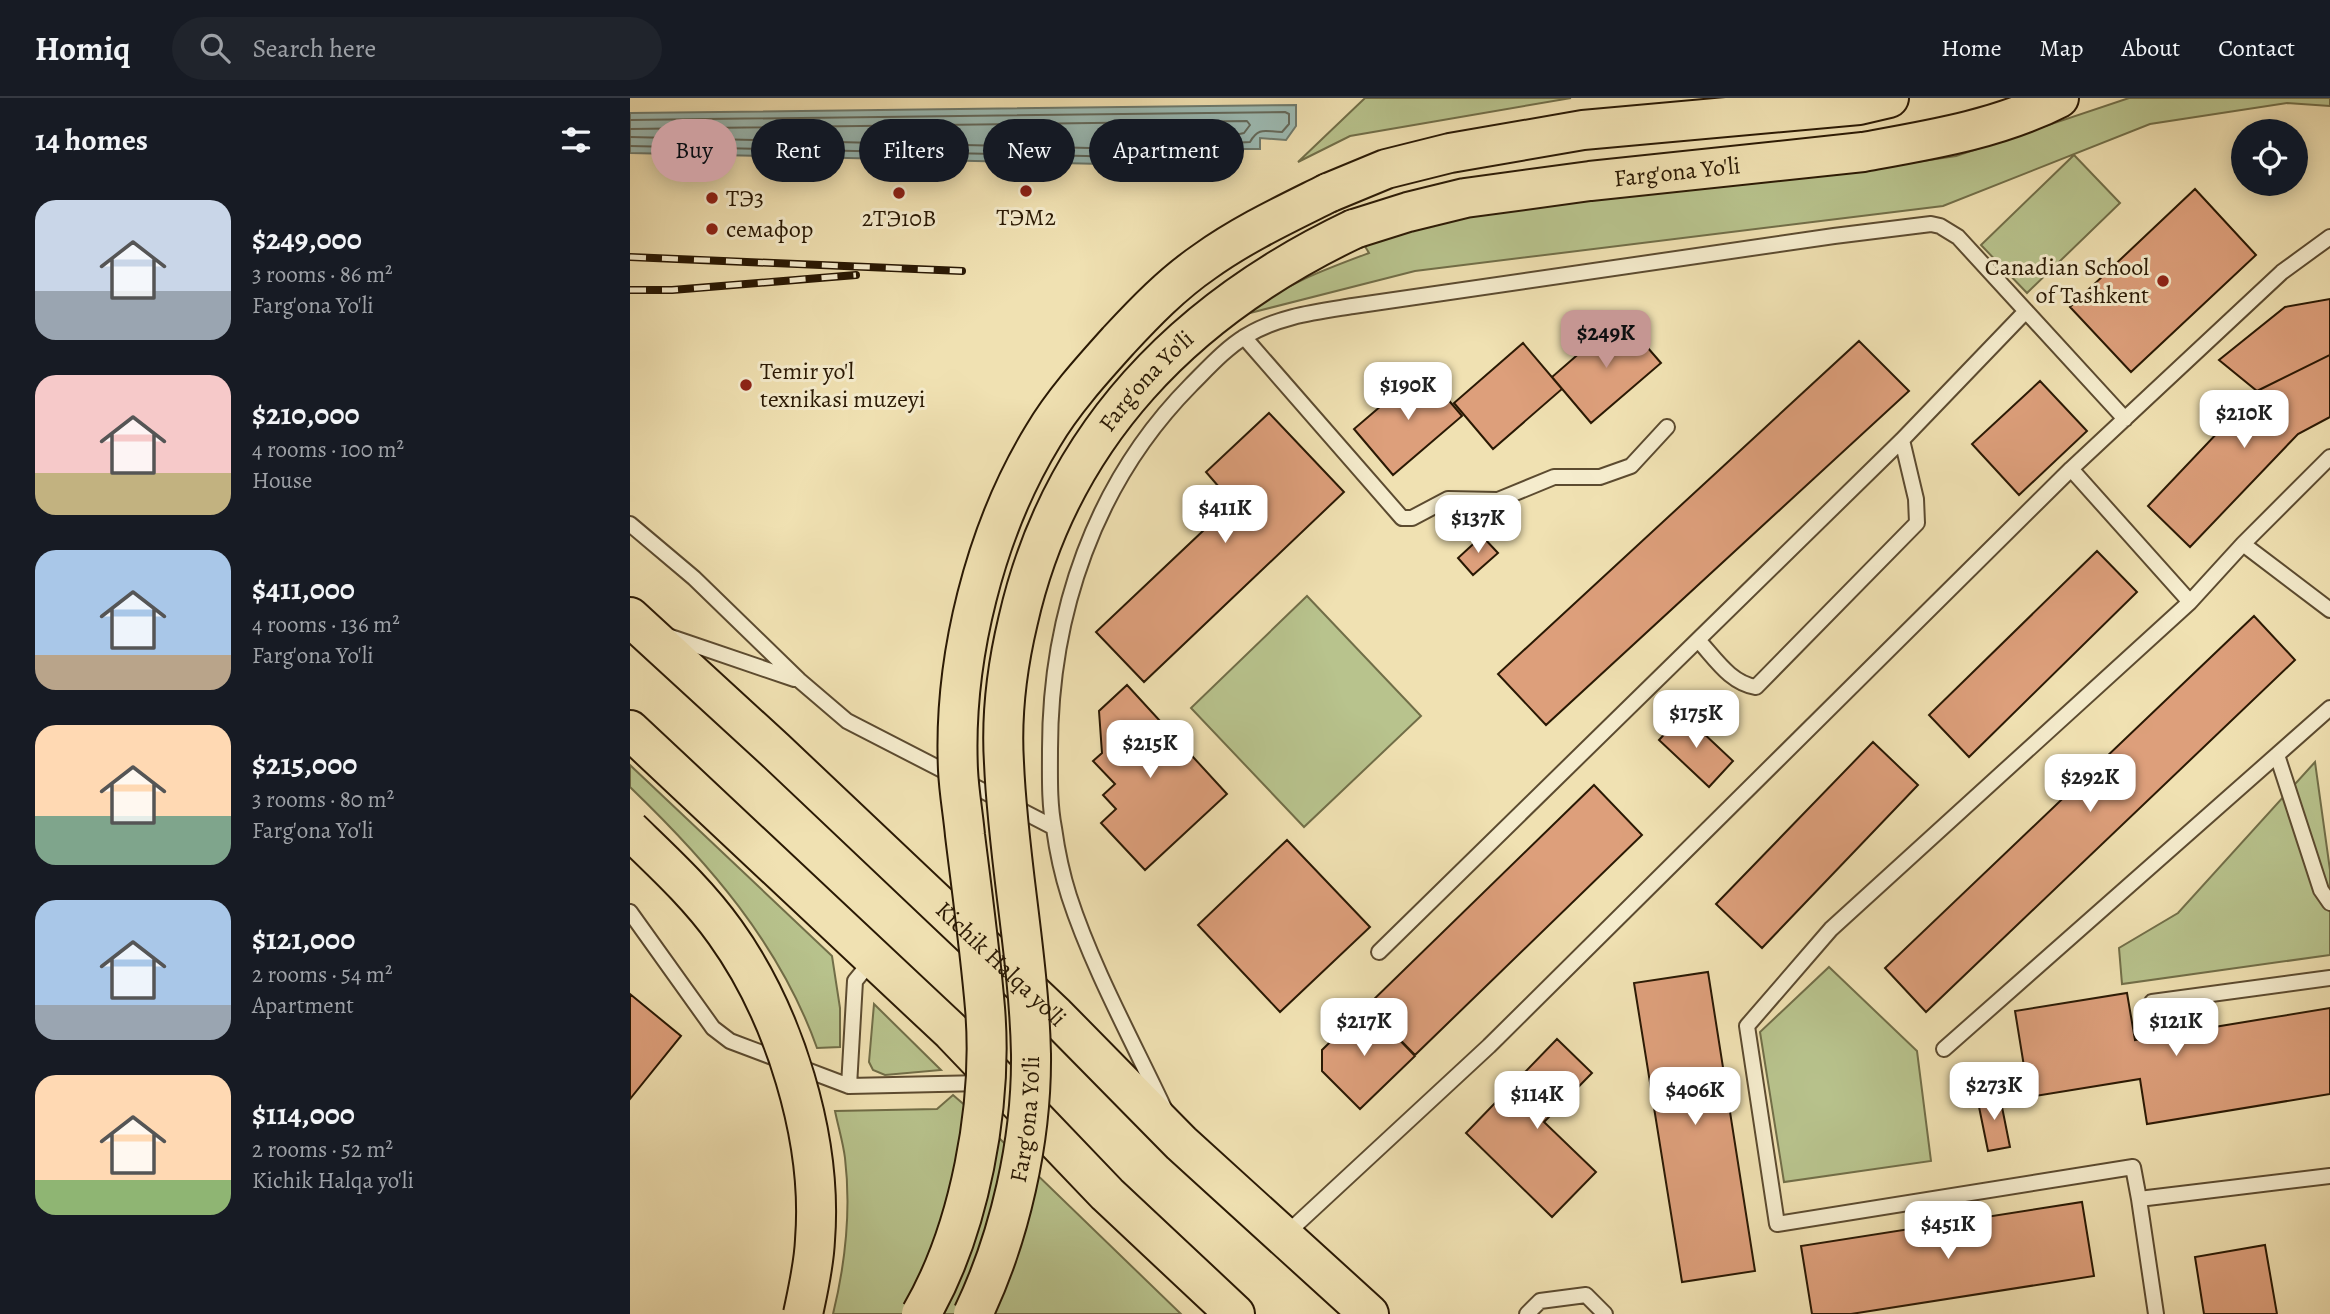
<!DOCTYPE html>
<meta charset="utf-8">
<style>
:root{--surface:#171b24;--page:#20242c;--text:#f1f3f6;--muted:#9ea1a6;--line:#363941;--accent:#c59692}
body{margin:0;font-family:Alegreya,serif;background:var(--page);color:var(--text);height:100vh;display:flex;flex-direction:column;font-size:26px;white-space:nowrap}
*{box-sizing:border-box;margin:0}
p{font-size:23px;color:var(--muted)}
.icon{flex:none;width:38px;height:38px;fill:none;stroke:currentColor;stroke-width:2;stroke-linecap:round;stroke-linejoin:round}
.map{position:relative;flex:1;overflow:hidden}
.panel{display:flex;flex-direction:column;background:var(--surface);width:630px}
.panel>*{flex:none}
.hud{position:absolute;left:21px;top:21px;width:665px;height:63px;display:flex;gap:14px}
.buttons{position:absolute;left:1601px;top:21px;display:grid;gap:14px}
.buttons a{display:grid;place-items:center;width:77px;height:77px;border-radius:50%;background:var(--surface);box-shadow:0 4px 18px #0003;font-size:35px}
.price{position:absolute;translate:-50% -60px;padding:0 16px;border-radius:14px;background:#fff;color:#222;font-size:23px;line-height:46px;filter:drop-shadow(0 2px 4px #0008)}
.price::after{content:'';position:absolute;left:50%;top:42px;width:21px;height:16px;margin-left:-10px;background:inherit;clip-path:polygon(0 0,100% 0,50% 100%)}
.price.current{background:var(--accent);color:#111}
ul{padding:0;list-style:none}
li{display:flex;align-items:center;gap:21px;height:175px;padding:0 35px}
li span{display:grid;place-items:center;flex:none;width:196px;height:140px;border-radius:21px;color:#555}
li>.icon{margin-inline-start:auto}
span .icon{width:84px;height:84px;fill:#fffc;stroke-width:1}
li b{font-size:30px}
h2{display:flex;justify-content:space-between;align-items:center;height:84px;padding:0 35px;font-size:30px}
.tag{padding:0 24px;border-radius:32px;background:var(--surface);box-shadow:0 4px 18px #0003;font-size:24px;line-height:63px}
.tag.current{background:var(--accent);color:#111}
header{display:flex;align-items:center;gap:42px;box-sizing:border-box;height:98px;padding:0 35px;background:var(--surface);border-bottom:2px solid var(--line)}
header strong{font-size:33px}
nav{display:flex;gap:38px;margin-inline-start:auto;font-size:24px}
.search{width:490px;height:63px;background:var(--page);display:flex;align-items:center;gap:18px;box-sizing:border-box;padding:0 24px;border-radius:38px;color:var(--muted);font-size:26px}
main{display:flex;flex:1;min-height:0}
.map>svg:first-child{display:block}
.green{fill:#b8c38d;stroke:#716e48;stroke-width:2}
.water{fill:#9dbcb5;stroke:#6f7b6e;stroke-width:2}
.lines{fill:none;stroke-linecap:round;stroke-linejoin:round}
.shore{stroke:#646a5c;stroke-width:2}
.building{fill:#dd9f7b;stroke:#2a1904;stroke-width:2}
.lane-casing{stroke:#5c4b30;stroke-width:18}
.primary-casing{stroke:#2a1904;stroke-width:42}
.highway-casing{stroke:#2a1904;stroke-width:42}
.lane{stroke:#f5eccd;stroke-width:14}
.primary{stroke:#f0e1b2;stroke-width:38}
.highway{stroke:#f0e1b2;stroke-width:38}
.rail-casing{stroke:#2a1904;stroke-width:8}
.rail{stroke:#f5eccd;stroke-width:5;stroke-dasharray:16;stroke-linecap:butt}
.primary-bridge-casing{stroke:#2a1904;stroke-width:42;stroke-linecap:butt}
.highway-bridge-casing{stroke:#2a1904;stroke-width:42;stroke-linecap:butt}
.primary-bridge{stroke:#f0e1b2;stroke-width:38}
.highway-bridge{stroke:#f0e1b2;stroke-width:38}
.poi-dot{fill:#8f2418;stroke:#f5eccd;stroke-width:2.5}
.labels{text-anchor:middle;stroke-width:6;stroke-linejoin:round;paint-order:stroke}
.street-label{font-size:24px;fill:#2a1904;stroke:#f5eccd}
.poi-label{font-size:24px;fill:#2a1904;stroke:#f5eccd;text-anchor:start}
</style>
<header>
<strong>Homiq</strong>
<div class="search"><svg class="icon" aria-label="search" viewBox="0 0 24 24"><circle cx="10" cy="10" r="6"/><path d="M15 15l6 6"/></svg>Search here</div>
<nav><a>Home</a><a>Map</a><a>About</a><a>Contact</a></nav>
</header>
<main>
<section class="panel">
<h2>14 homes<svg class="icon" aria-label="filters" viewBox="0 0 24 24"><path d="M4 7h16M4 17h16"/><circle cx="9" cy="7" r="2"/><circle cx="15" cy="17" r="2"/></svg></h2>
<ul>
<li><span style="background:linear-gradient(#c9d6e8 65%,#9aa5b1 0)"><svg class="icon" aria-label="home" viewBox="0 0 24 24"><path d="M3 11l9-7 9 7M6 9v11h12V9"/></svg></span><div><b>$249,000</b><p>3 rooms · 86 m²</p><p>Farg'ona Yo'li</p></div></li>
<li><span style="background:linear-gradient(#f6c9c9 70%,#c2b280 0)"><svg class="icon" aria-label="home" viewBox="0 0 24 24"><path d="M3 11l9-7 9 7M6 9v11h12V9"/></svg></span><div><b>$210,000</b><p>4 rooms · 100 m²</p><p>House</p></div></li>
<li><span style="background:linear-gradient(#a9c7e8 75%,#b9a48a 0)"><svg class="icon" aria-label="home" viewBox="0 0 24 24"><path d="M3 11l9-7 9 7M6 9v11h12V9"/></svg></span><div><b>$411,000</b><p>4 rooms · 136 m²</p><p>Farg'ona Yo'li</p></div></li>
<li><span style="background:linear-gradient(#ffd9b3 65%,#7fa58c 0)"><svg class="icon" aria-label="home" viewBox="0 0 24 24"><path d="M3 11l9-7 9 7M6 9v11h12V9"/></svg></span><div><b>$215,000</b><p>3 rooms · 80 m²</p><p>Farg'ona Yo'li</p></div></li>
<li><span style="background:linear-gradient(#a9c7e8 75%,#9aa5b1 0)"><svg class="icon" aria-label="home" viewBox="0 0 24 24"><path d="M3 11l9-7 9 7M6 9v11h12V9"/></svg></span><div><b>$121,000</b><p>2 rooms · 54 m²</p><p>Apartment</p></div></li>
<li><span style="background:linear-gradient(#ffd9b3 75%,#8fb573 0)"><svg class="icon" aria-label="home" viewBox="0 0 24 24"><path d="M3 11l9-7 9 7M6 9v11h12V9"/></svg></span><div><b>$114,000</b><p>2 rooms · 52 m²</p><p>Kichik Halqa yo'li</p></div></li>
</ul>
</section>
<div class="map">
<svg width="1700" height="1216" viewBox="0 0 1700 1216">
<rect width="100%" height="100%" fill="#f0e1b2"/>
<filter id="stains"><feTurbulence type="fractalNoise" baseFrequency=".00286" numOctaves="4"/><feColorMatrix values="0 0 0 0 .2 0 0 0 0 .09 0 0 0 0 .02 0 0 0 .5 -.17"/></filter>
<radialGradient id="worn" r=".72"><stop offset=".6" stop-color="#630" stop-opacity="0"/><stop offset="1" stop-color="#630" stop-opacity=".3"/></radialGradient>
<path class="green" d="M735,0H941L720,38L668,64Z
M1499,0H1700V8L1657,5L1520,26L1313,108L785,173L616,216C652,187 696,171 739,155L730,140L873,110L1225,73L1326,58Z
M1444,57L1490,105L1397,195L1351,147Z
M677,498L791,618L674,729L561,610Z
M1685,664L1700,772V857L1492,886L1489,850L1548,815Z
M0,667L202,858L210,910V949L187,950C150,846 78,764 0,689Z
M1199,869L1287,953L1301,1063L1154,1084L1130,934Z
M244,906L311,972L255,977L243,972L239,964Z
M323,997L338,1010L551,1216H203C215,1167 221,1111 215,1060C213,1044 208,1028 205,1013L307,1011Z"/>
<path class="water" d="M666,7V28L656,42L630,40V51H605L604,69L0,55V15Z"/>
<g class="lines">
<path class="shore" d="M0,22L655,14L659,16V26L652,34C636,34 629,28 620,44L602,45L594,61L0,48
M0,31L617,23L620,27L614,35L596,39L586,53L0,39"/>
</g>
<path class="building" d="M1565,91L1626,157L1501,274L1440,209Z
M1700,201V257L1627,293L1589,262L1655,209Z
M991,219L1031,265L961,325L922,279Z
M1229,243L1279,293L916,627L868,576Z
M893,245L932,291L863,351L824,305Z
M1700,257V319L1668,336L1560,449L1518,408L1627,293Z
M793,272L832,318L763,377L724,331Z
M1410,283L1457,333L1389,397L1342,346Z
M639,315L714,394L514,584L466,534L576,430L574,404L589,389L576,374Z
M852,438L868,455L843,477L828,460Z
M1467,453L1507,494L1339,659L1299,617Z
M1624,518L1665,562L1296,914L1255,870Z
M497,587L597,696L515,772L471,725L486,711L473,697L485,686L463,663L472,655L469,613Z
M1053,616L1103,663L1079,689L1029,642Z
M1243,644L1288,687L1132,850L1086,806Z
M964,687L1012,737L785,957L737,908Z
M657,742L740,829L650,914L568,827Z
M1078,874L1125,1173L1052,1184L1004,885Z
M1497,895L1505,942L1700,910V996L1517,1026L1510,981L1399,999L1385,913Z
M0,896L51,938L0,1001Z
M737,908L785,958L730,1011L692,973V952Z
M927,941L962,975L914,1024L966,1074L922,1119L836,1035Z
M1369,994L1380,1049L1358,1053L1347,999Z
M1452,1104L1464,1178L1221,1216H1182L1171,1148Z
M1635,1147L1647,1216H1574L1565,1159Z"/>
<g class="lines">
<defs>
<path id="lane" d="M614,239L772,420H782L818,401L868,402L924,379H970L1001,368L1037,329
M1441,371L1652,174L1700,139
M0,426L64,480L169,582L217,623L423,729
M1613,446L1700,512
M41,539L164,581
M1068,542C1085,560 1100,585 1126,589L1287,425L1286,401L1272,342
M1647,657L1691,792L1700,805
M0,814L83,930L100,943L219,988L353,985
M749,854L1272,342L1396,213
M1522,904L1700,880
M1314,951L1700,610
M219,988L225,883L242,862
M534,1010C502,942 462,869 439,798C432,776 427,752 424,730C419,705 420,678 420,651C420,516 465,384 561,287C578,270 596,250 616,238C649,218 686,214 723,208L1204,138L1301,126L1310,128L1328,139L1495,321
M1509,1101L1503,1069L1147,1126L1117,928L1201,831L1560,504L1613,446L1700,359
M655,1137L859,948L1441,371L1560,504
M897,1216L910,1203L956,1197L975,1216
M1526,1216L1509,1101L1700,1078"/>
<g id="primary">
<path d="M698,95L756,71L820,55L953,32L1229,7L1259,0"/>
<path id="s1" d="M724,131L778,114L835,100L960,83L1233,54C1300,42 1369,31 1429,0"/>
</g>
<g id="highway">
<path id="s2" d="M0,519L145,652L425,917L551,1045L739,1216"/>
<path d="M0,632L322,934L477,1096L605,1216"/>
</g>
</defs>
<use href="#lane" class="lane-casing"/>
<use href="#primary" class="primary-casing"/>
<use href="#highway" class="highway-casing"/>
<use href="#lane" class="lane"/>
<use href="#primary" class="primary"/>
<use href="#highway" class="highway"/>
<defs>
<path id="rail" d="M0,159L332,173
M0,192H42L226,177"/>
</defs>
<use href="#rail" class="rail-casing"/>
<use href="#rail" class="rail"/>
<defs>
<g id="primary-bridge">
<path d="M291,1216C340,1132 363,1007 355,910C350,852 342,794 335,737C333,715 329,694 328,672C323,561 355,433 413,338C433,304 462,272 489,242C515,214 542,186 574,164C613,136 656,116 698,95"/>
<path id="s3" d="M343,1216C380,1139 402,1042 401,956C399,859 378,762 374,665C371,617 377,569 388,523C430,337 556,211 724,131"/>
</g>
<path id="highway-bridge" d="M0,732C33,764 68,796 95,834C154,916 193,1040 185,1142C184,1167 178,1192 173,1216"/>
</defs>
<use href="#primary-bridge" class="primary-bridge-casing"/>
<use href="#highway-bridge" class="highway-bridge-casing"/>
<use href="#primary-bridge" class="primary-bridge"/>
<use href="#highway-bridge" class="highway-bridge"/>
</g>
<g class="poi-dot">
<circle cx="396" cy="93" r="7"/>
<circle cx="269" cy="95" r="7"/>
<circle cx="82" cy="100" r="7"/>
<circle cx="82" cy="131" r="7"/>
<circle cx="1533" cy="183" r="7"/>
<circle cx="116" cy="287" r="7"/>
</g>
<g class="labels">
<g class="street-label">
<text dy="8" stroke="none"><textPath href="#s1" startOffset="329">Farg'ona Yo'li</textPath></text>
<text dy="8" stroke="none"><textPath href="#s3" startOffset="980">Farg'ona Yo'li</textPath></text>
<text dy="8" stroke="none"><textPath href="#s2" startOffset="508">Kichik Halqa yo'li</textPath></text>
<text dy="8" stroke="none"><textPath href="#s3" startOffset="203">Farg'ona Yo'li</textPath></text>
</g>
<g class="poi-label">
<text x="96" y="108">ТЭ3</text>
<text x="396" y="127" text-anchor="middle">ТЭМ2</text>
<text x="269" y="128" text-anchor="middle">2ТЭ10В</text>
<text x="96" y="139">семафор</text>
<text x="1519" y="177" text-anchor="end">Canadian School<tspan x="1519" dy="28">of Tashkent</tspan></text>
<text x="130" y="281">Temir yo'l<tspan x="130" dy="28">texnikasi muzeyi</tspan></text>
</g>
</g>
<rect width="100%" height="100%" filter="url(#stains)"/>
<rect width="100%" height="100%" fill="url(#worn)"/>
</svg>
<div class="buttons">
<a><svg class="icon" aria-label="locate" viewBox="0 0 24 24"><circle cx="12" cy="12" r="6"/><path d="M12 2v4M12 18v4M2 12h4M18 12h4"/></svg></a>
</div>
<b class="price current" style="left:976px;top:272px">$249K</b>
<b class="price" style="left:778px;top:324px">$190K</b>
<b class="price" style="left:1614px;top:352px">$210K</b>
<b class="price" style="left:595px;top:447px">$411K</b>
<b class="price" style="left:848px;top:457px">$137K</b>
<b class="price" style="left:1066px;top:652px">$175K</b>
<b class="price" style="left:520px;top:682px">$215K</b>
<b class="price" style="left:1460px;top:716px">$292K</b>
<b class="price" style="left:734px;top:960px">$217K</b>
<b class="price" style="left:1546px;top:960px">$121K</b>
<b class="price" style="left:1364px;top:1024px">$273K</b>
<b class="price" style="left:1065px;top:1029px">$406K</b>
<b class="price" style="left:907px;top:1033px">$114K</b>
<b class="price" style="left:1318px;top:1163px">$451K</b>
<div class="hud">
<a class="tag current">Buy</a>
<a class="tag">Rent</a>
<a class="tag">Filters</a>
<a class="tag">New</a>
<a class="tag">Apartment</a>
</div>
</div>
</main>
